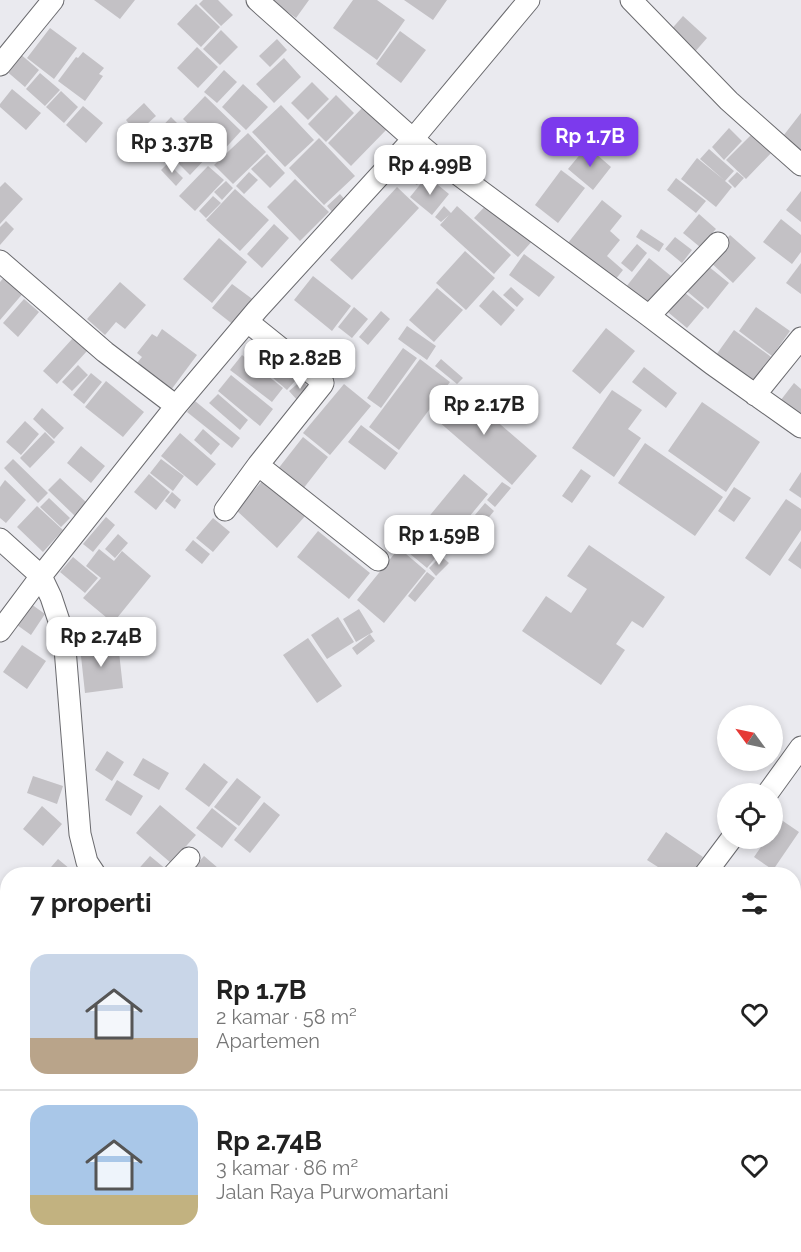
<!DOCTYPE html>
<html lang="id">
<meta charset="utf-8">
<style>
:root{--surface:#fff;--page:#f2f2f2;--text:#222;--muted:#767676;--line:#e0e0e0;--accent:#7c3aed}
body{margin:0;font-family:Raleway,sans-serif;background:var(--page);color:var(--text);height:100vh;display:flex;flex-direction:column;font-size:22px;white-space:nowrap}
*{box-sizing:border-box;margin:0}
p{font-size:20px;color:var(--muted)}
.icon{flex:none;width:33px;height:33px;fill:none;stroke:currentColor;stroke-width:2;stroke-linecap:round;stroke-linejoin:round}
.map{position:relative;flex:1;overflow:hidden}
.drawer{position:absolute;left:0px;top:867px;width:801px;height:386px;display:flex;flex-direction:column;background:var(--surface);border-radius:24px 24px 0 0;box-shadow:0 3px 9px #0003}
.drawer>*{flex:none}
.needle{width:39px;rotate:303deg}
.buttons{position:absolute;left:717px;top:705px;display:grid;gap:12px}
.buttons a{display:grid;place-items:center;width:66px;height:66px;border-radius:50%;background:var(--surface);box-shadow:0 3px 9px #0003;font-size:30px}
.price{position:absolute;translate:-50% -51px;padding:0 14px;border-radius:12px;background:#fff;color:#222;font-size:20px;line-height:39px;filter:drop-shadow(0 2px 3px #0008)}
.price::after{content:'';position:absolute;left:50%;top:36px;width:18px;height:14px;margin-left:-9px;background:inherit;clip-path:polygon(0 0,100% 0,50% 100%)}
.price.selected{background:var(--accent);color:#fff}
ul{padding:0;list-style:none}
li{display:flex;align-items:center;gap:18px;height:150px;padding:0 30px}
li+li{border-top:2px solid var(--line)}
li span{display:grid;place-items:center;flex:none;width:168px;height:120px;border-radius:18px;color:#555}
li>.icon{margin-inline-start:auto}
span .icon{width:72px;height:72px;fill:#fffc;stroke-width:1}
li b{font-size:26px}
h2{display:flex;justify-content:space-between;align-items:center;height:72px;padding:0 30px;font-size:26px}
.map>svg:first-child{display:block}
.building{fill:#c3c1c5}
.lines{fill:none;stroke-linecap:round;stroke-linejoin:round}
.minor-casing{stroke:#6a6a6e;stroke-width:23}
.minor{stroke:#fff;stroke-width:21}
</style>
<div class="map">
<svg width="801" height="1252" viewBox="0 0 801 1252">
<rect width="100%" height="100%" fill="#eaeaef"/>
<path class="building" d="M94,0H135L120,19Z
M203,0H218L233,15L221,26L199,4Z
M271,0H309L296,18Z
M353,0H377L405,20L377,60L333,28Z
M404,0H447L433,20Z
M196,4L220,27L201,47L177,24Z
M683,16L707,38L693,54L669,32Z
M50,28L77,48L54,79L27,58Z
M221,30L238,47L220,65L203,49Z
M400,31L426,50L401,83L376,64Z
M277,39L287,50L270,67L259,56Z
M197,47L218,67L198,88L177,68Z
M83,52L104,68L99,74L103,76L85,101L58,81L76,57L78,58Z
M19,53L39,70L25,87L4,69Z
M284,58L301,77L274,103L256,84Z
M224,70L237,82L217,103L204,92Z
M40,73L60,90L45,106L26,89Z
M312,82L329,99L308,120L291,103Z
M243,84L268,107L246,130L222,107Z
M12,89L41,113L26,130L0,107V104Z
M61,91L78,107L64,123L46,107Z
M336,95L354,113L326,142L308,124Z
M205,96L241,131L220,154L183,119Z
M144,103L156,116L137,133L126,120Z
M366,104L389,127L351,166L328,143Z
M281,105L314,140L285,167L252,132Z
M83,106L103,123L86,143L66,125Z
M801,113V156L780,140Z
M171,117L209,155L190,175L152,137Z
M729,128L742,141L724,160L712,147Z
M755,131L774,150L746,179L726,160Z
M248,133L266,152L233,184L214,165Z
M319,138L355,176L324,205L289,168Z
M587,146L611,167L593,190L568,169Z
M709,149L734,171L725,181L732,187L716,207L681,179L697,158L724,180L700,159Z
M267,154L285,173L270,188L251,169Z
M168,163L183,178L176,186L161,170Z
M416,165L426,172L417,185L407,179Z
M208,166L224,180L195,211L179,196Z
M561,170L585,188L558,223L535,205Z
M249,172L258,180L244,194L236,186Z
M737,172L744,178L735,188L728,181Z
M427,176L449,194L432,215L410,197Z
M676,178L706,201L696,213L667,190Z
M295,179L329,212L300,241L267,207Z
M226,181L233,188L222,200L214,192Z
M5,182L23,199L0,224V187Z
M397,187L419,208L352,280L330,260Z
M235,189L269,220L240,251L206,220Z
M801,191V222L786,210Z
M340,194L346,201L333,213L327,206Z
M213,196L221,203L206,218L199,211Z
M602,200L622,216L610,231L620,240L607,256L623,270L611,285L564,248Z
M490,201L534,239L518,257L474,218Z
M444,206L451,213L457,206L511,255L494,274L440,225L449,215L441,222L435,217Z
M699,214L716,229L700,247L683,233Z
M781,219L801,235V252L792,264L763,242Z
M6,221L14,229L0,245V227Z
M274,224L289,238L262,268L247,254Z
M641,229L664,244L659,252L636,237Z
M730,235L756,258L733,283L708,260Z
M675,237L692,250L682,263L665,249Z
M219,238L247,262L212,303L183,279Z
M637,244L647,253L632,272L621,263Z
M465,251L495,278L466,310L436,283Z
M524,254L555,277L539,297L509,275Z
M649,258L671,276L647,305L626,287Z
M703,262L729,283L708,309L682,287Z
M801,263V294L786,283Z
M6,275L25,291L0,320V282Z
M313,276L351,306L332,331L294,300Z
M120,282L146,305L125,329L116,322L105,335L87,319Z
M232,284L255,301L235,326L212,308Z
M511,287L524,299L517,307L503,295Z
M437,288L463,310L434,342L409,320Z
M680,289L704,308L687,328L663,308Z
M493,290L515,310L501,326L479,306Z
M24,299L39,312L18,337L3,323Z
M354,307L368,319L352,338L338,327Z
M756,307L790,331L772,356L739,331Z
M381,311L390,319L368,345L359,337Z
M407,326L436,346L427,360L398,339Z
M606,328L635,351L600,394L572,371Z
M162,329L197,355L171,390L137,363L142,357L137,353L152,334L157,337Z
M734,330L774,359L756,384L716,355Z
M73,338L87,351L57,384L43,371Z
M263,339L302,373L287,390L248,356Z
M403,348L417,358L381,408L367,398Z
M242,355L283,388L272,402L230,370Z
M420,359L450,382L399,450L369,427Z
M441,359L463,378L457,384L435,366Z
M78,365L88,375L72,391L62,382Z
M644,367L677,393L666,408L632,382Z
M91,373L102,382L84,404L73,395Z
M231,375L273,409L260,426L218,391Z
M302,380L311,389L298,401L289,391Z
M106,381L144,412L123,437L85,407Z
M794,383L801,389V423L777,405Z
M344,384L371,406L330,455L303,433Z
M456,386L537,456L512,485L431,415Z
M612,390L642,410L628,429L641,438L614,477L572,448Z
M218,394L248,420L240,430L209,403Z
M195,401L240,438L232,448L187,412Z
M702,402L760,442L726,492L668,451Z
M42,408L64,428L54,439L33,419Z
M25,421L39,434L21,455L6,442Z
M361,425L398,453L385,470L348,442Z
M203,429L220,444L211,455L194,440Z
M45,432L55,442L30,468L20,458Z
M180,433L216,464L197,486L161,456Z
M303,437L328,457L299,494L274,474Z
M645,443L723,497L695,536L618,483Z
M81,446L105,466L91,483L67,463Z
M13,459L48,493L38,503L4,468Z
M161,459L184,476L173,491L150,473Z
M581,469L591,476L572,503L562,496Z
M801,472V498L789,490Z
M149,474L170,492L156,510L134,492Z
M464,474L488,494L427,568L403,548Z
M60,478L87,503L75,516L48,490Z
M265,478L306,515L277,548L236,510Z
M5,480L26,500L6,523L0,518V487Z
M502,482L511,488L495,507L487,500Z
M734,487L751,498L734,522L718,511Z
M172,492L181,500L175,509L165,501Z
M49,498L70,518L61,527L40,507Z
M786,499L801,509V530L770,576L745,558Z
M485,503L494,511L464,548L454,540Z
M37,506L63,530L43,552L17,527Z
M106,517L115,525L93,552L83,544Z
M213,518L230,532L213,552L196,538Z
M318,531L370,573L349,599L297,557Z
M118,534L128,543L115,558L105,549Z
M193,540L210,554L202,564L185,550Z
M801,541V569L788,560Z
M589,545L665,597L643,628L632,621L616,644L625,650L601,685L522,631L546,596L571,613L587,589L567,576Z
M399,548L426,571L384,623L357,600Z
M99,549L114,561L122,551L151,576L113,623L83,598L101,578L86,566Z
M441,556L449,563L436,576L429,568Z
M73,557L98,578L85,593L60,572Z
M427,572L435,578L415,602L408,596Z
M31,604L45,614L31,635L17,625Z
M359,609L373,632L356,642L343,619Z
M338,617L354,642L327,659L311,635Z
M370,634L375,641L357,655L352,648Z
M308,638L342,686L317,703L283,655Z
M118,643L123,688L85,693L80,647Z
M22,645L46,661L27,689L3,672Z
M107,751L124,762L112,781L95,770Z
M143,758L169,773L159,790L133,775Z
M204,763L228,782L209,807L185,789Z
M33,776L63,786L57,804L27,793Z
M237,778L261,797L239,826L214,807Z
M117,780L143,796L131,816L105,800Z
M264,802L280,815L250,853L234,840Z
M160,805L196,835L171,863L136,833Z
M42,806L62,824L43,846L23,829Z
M212,808L237,828L222,848L196,828Z
M780,819L799,832L773,870L754,857L767,838H772V831Z
M666,832L703,857L691,874H669L647,860Z
M150,856L167,870L164,874H134Z
M204,856L225,874H188Z
M58,859L76,874H45Z
M8,900V932L0,926V909Z
M797,1181L801,1184V1202L794,1213V1186Z
M268,1245H300L291,1252H259Z
M311,1245H343L348,1250L347,1252H318Z
M370,1245H385L393,1252H363Z
M404,1245H443L437,1252H411Z
M449,1245H462L471,1252H444Z
M523,1245H529L538,1252H518Z
M651,1245H682L677,1252H656L649,1247Z
M750,1245H778L773,1252H745Z"/>
<g class="lines">
<defs>
<path id="minor" d="M257,0L413,139L432,155L649,316L712,364L801,427
M631,0L729,101L801,165
M0,65L53,0
M0,261L105,352L176,406
M649,316L718,243
M755,395L801,338
M258,465L378,560
M225,510L258,465L322,385L323,383L319,379L248,322
M0,539L41,576L51,597L64,636L80,834L87,862L95,874
M0,631L41,576L176,406L257,310L413,139L529,0
M767,794L801,747
M174,874L189,858
M705,874L732,838
M245,1245L251,1252
M566,1245L575,1252
M102,1252L112,1245"/>
</defs>
<use href="#minor" class="minor-casing"/>
<use href="#minor" class="minor"/>
</g>
</svg>
<div class="buttons">
<a><svg class="needle" viewBox="-14 -14 28 28"><path d="M0-13l5 13h-10z" fill="#e53935"/><path d="M0 13l5-13h-10z" fill="#767676"/></svg></a>
<a><svg class="icon" aria-label="locate" viewBox="0 0 24 24"><circle cx="12" cy="12" r="6"/><path d="M12 2v4M12 18v4M2 12h4M18 12h4"/></svg></a>
</div>
<b class="price selected" style="left:590px;top:168px">Rp 1.7B</b>
<b class="price" style="left:172px;top:174px">Rp 3.37B</b>
<b class="price" style="left:430px;top:196px">Rp 4.99B</b>
<b class="price" style="left:300px;top:390px">Rp 2.82B</b>
<b class="price" style="left:484px;top:436px">Rp 2.17B</b>
<b class="price" style="left:439px;top:566px">Rp 1.59B</b>
<b class="price" style="left:101px;top:668px">Rp 2.74B</b>
<section class="drawer">
<h2>7 properti<svg class="icon" aria-label="filters" viewBox="0 0 24 24"><path d="M4 7h16M4 17h16"/><circle cx="9" cy="7" r="2"/><circle cx="15" cy="17" r="2"/></svg></h2>
<ul>
<li><span style="background:linear-gradient(#c9d6e8 70%,#b9a48a 0)"><svg class="icon" aria-label="home" viewBox="0 0 24 24"><path d="M3 11l9-7 9 7M6 9v11h12V9"/></svg></span><div><b>Rp 1.7B</b><p>2 kamar · 58 m²</p><p>Apartemen</p></div><svg class="icon" aria-label="heart" viewBox="0 0 24 24"><path d="M12 20l-8-8c-3-5 5-10 8-4 3-6 11-1 8 4z"/></svg></li>
<li><span style="background:linear-gradient(#a9c7e8 75%,#c2b280 0)"><svg class="icon" aria-label="home" viewBox="0 0 24 24"><path d="M3 11l9-7 9 7M6 9v11h12V9"/></svg></span><div><b>Rp 2.74B</b><p>3 kamar · 86 m²</p><p>Jalan Raya Purwomartani</p></div><svg class="icon" aria-label="heart" viewBox="0 0 24 24"><path d="M12 20l-8-8c-3-5 5-10 8-4 3-6 11-1 8 4z"/></svg></li>
</ul>
</section>
</div>
